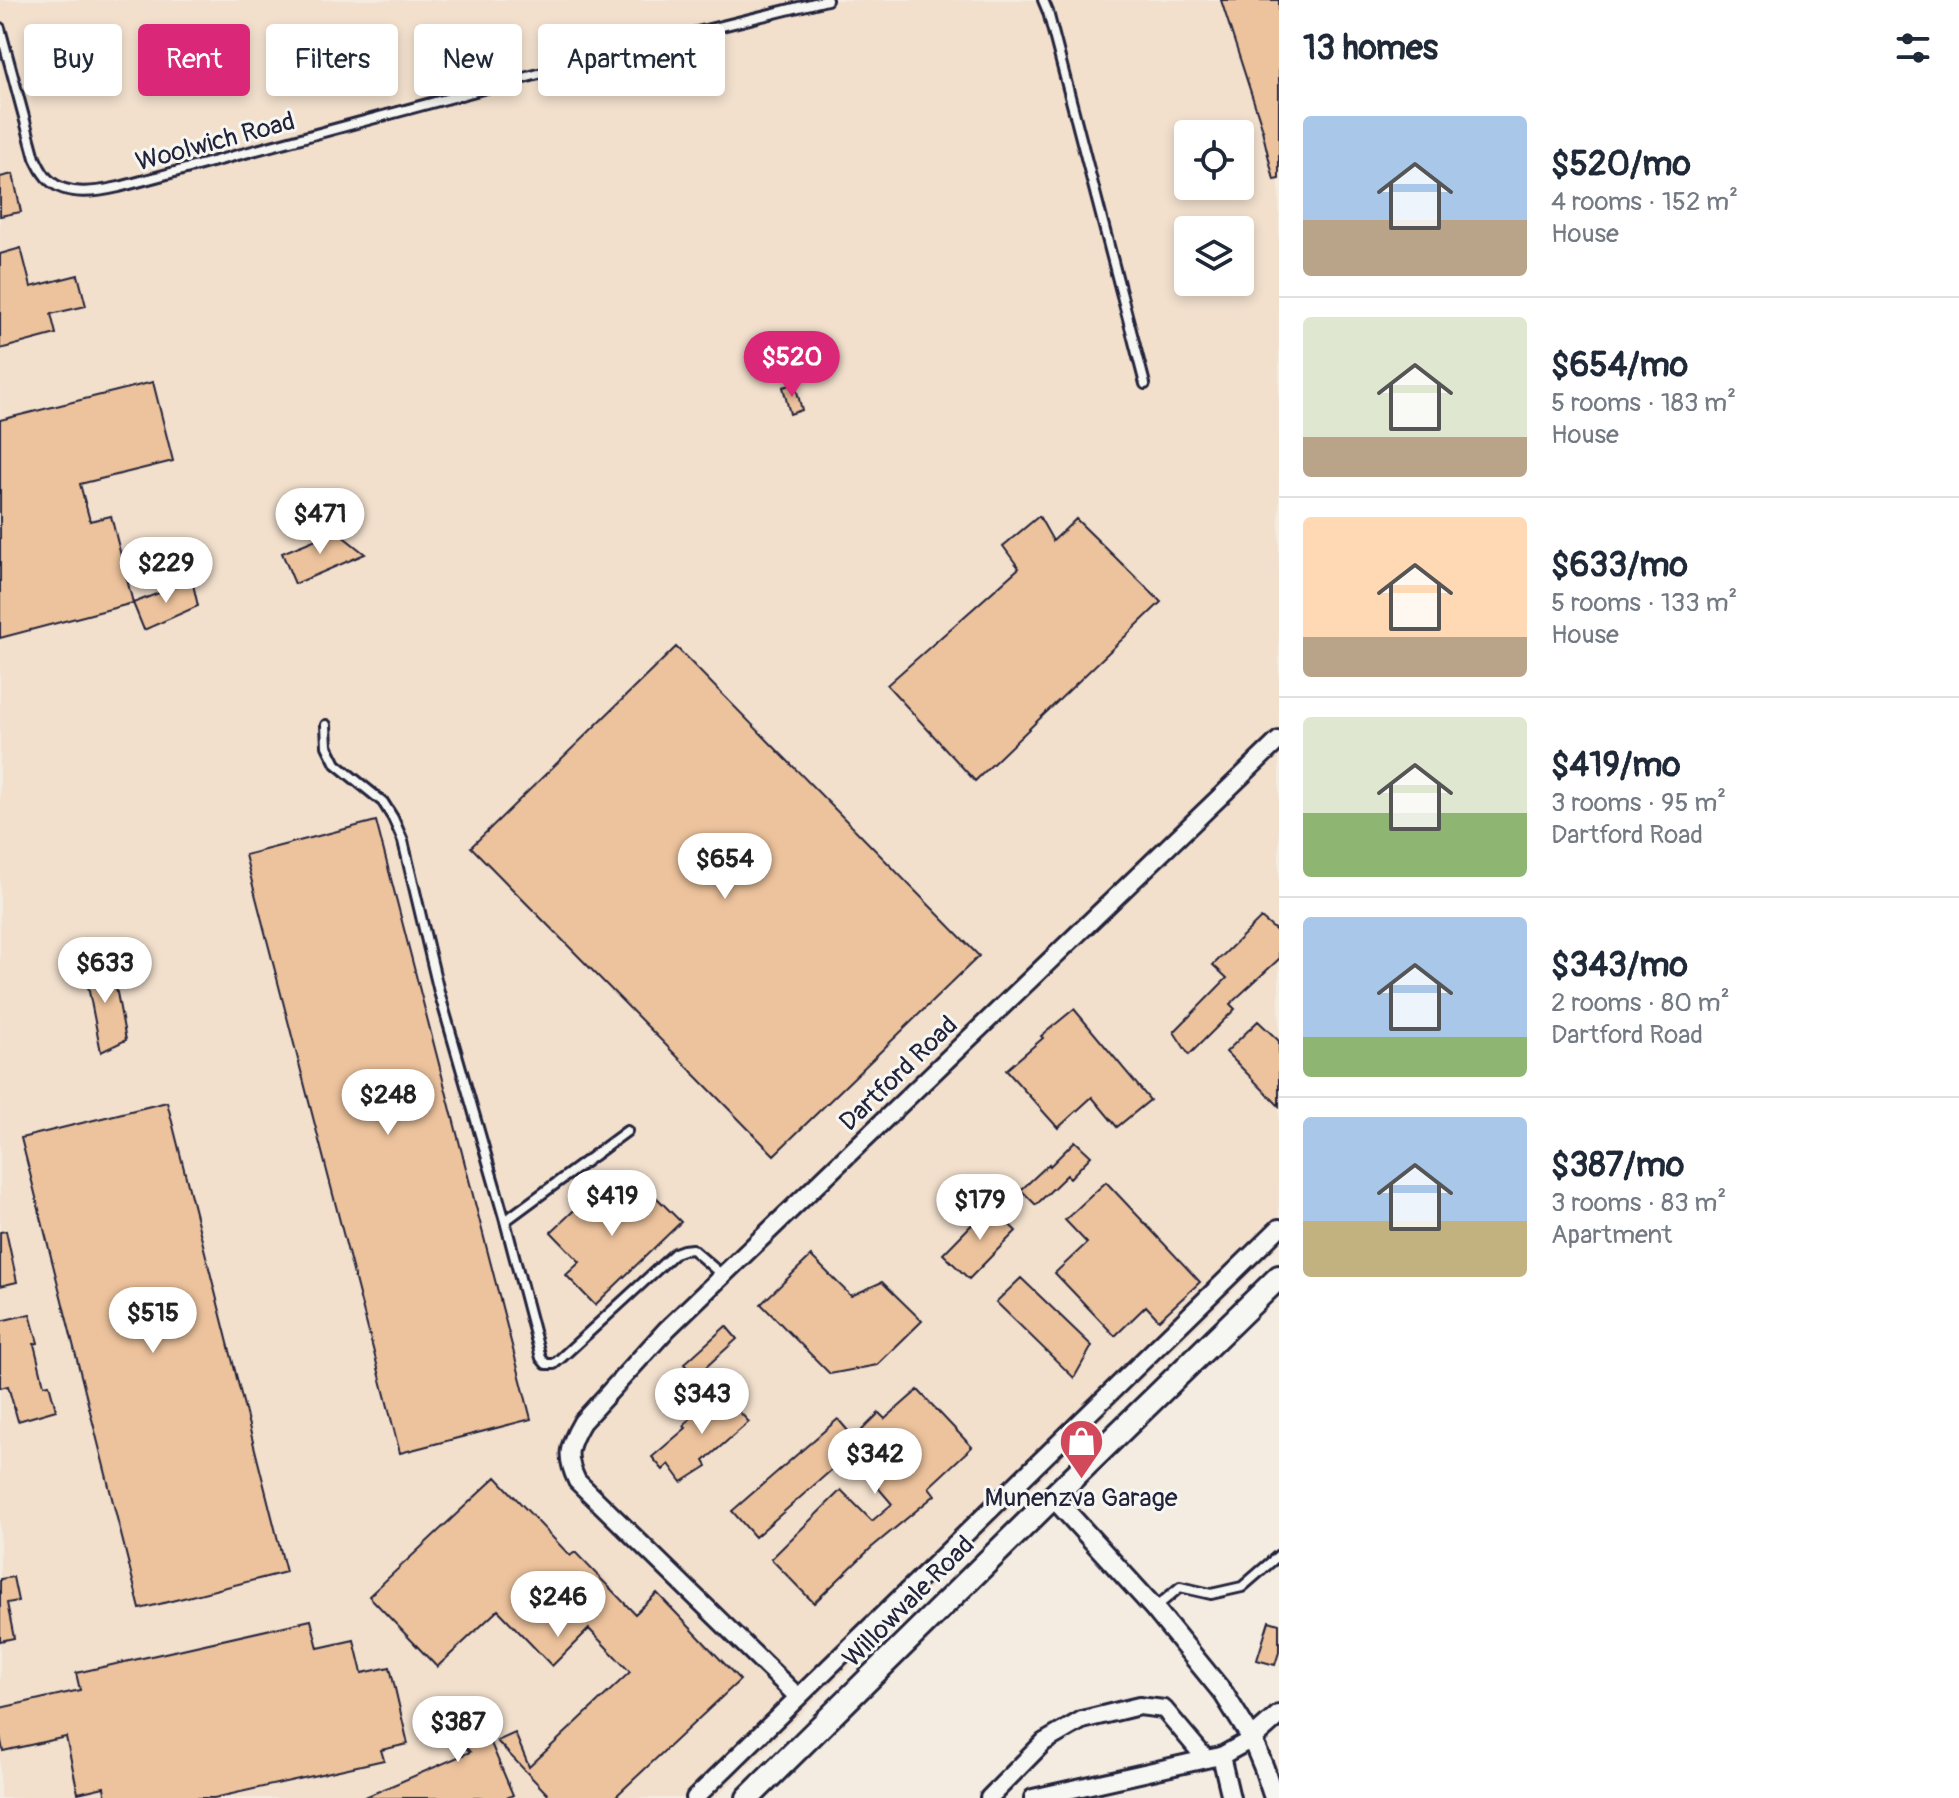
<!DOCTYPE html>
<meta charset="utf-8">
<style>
:root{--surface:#fff;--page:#f6f6f7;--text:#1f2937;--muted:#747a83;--line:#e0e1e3;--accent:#db2777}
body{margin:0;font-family:Pangolin,sans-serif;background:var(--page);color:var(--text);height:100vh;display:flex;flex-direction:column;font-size:30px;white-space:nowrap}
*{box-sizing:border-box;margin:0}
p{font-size:26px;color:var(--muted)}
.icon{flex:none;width:44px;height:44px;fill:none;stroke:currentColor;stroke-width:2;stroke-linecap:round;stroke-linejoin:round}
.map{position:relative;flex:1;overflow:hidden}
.panel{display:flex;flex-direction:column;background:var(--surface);width:680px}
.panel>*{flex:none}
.banner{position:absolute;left:24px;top:24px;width:760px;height:72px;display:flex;gap:16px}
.controls{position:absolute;left:1174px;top:120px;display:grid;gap:16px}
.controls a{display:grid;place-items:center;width:80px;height:80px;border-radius:8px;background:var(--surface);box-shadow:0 4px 12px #0003;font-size:40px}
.price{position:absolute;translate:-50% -68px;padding:0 18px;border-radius:28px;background:#fff;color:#222;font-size:26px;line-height:52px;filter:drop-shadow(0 2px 4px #0008)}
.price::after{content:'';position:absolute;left:50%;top:48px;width:24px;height:18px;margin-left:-12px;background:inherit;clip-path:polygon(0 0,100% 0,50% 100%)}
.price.on{background:var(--accent);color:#fff}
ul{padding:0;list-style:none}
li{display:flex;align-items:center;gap:24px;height:200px;padding:0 24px}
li+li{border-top:2px solid var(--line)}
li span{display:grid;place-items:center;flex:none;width:224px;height:160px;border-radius:8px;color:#555}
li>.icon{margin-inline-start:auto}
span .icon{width:96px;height:96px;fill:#fffc;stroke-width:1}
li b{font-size:34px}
h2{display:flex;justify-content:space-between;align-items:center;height:96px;padding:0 24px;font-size:34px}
.pill{padding:0 28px;border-radius:8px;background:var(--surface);box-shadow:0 4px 12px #0003;font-size:28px;line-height:72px}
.pill.on{background:var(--accent);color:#fff}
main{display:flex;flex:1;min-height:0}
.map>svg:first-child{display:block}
.built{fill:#f2e0cd;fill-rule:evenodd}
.building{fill:#edc39d;stroke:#22223b;stroke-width:2}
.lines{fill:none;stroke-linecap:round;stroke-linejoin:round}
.service-casing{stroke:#22223b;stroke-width:14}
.minor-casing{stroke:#22223b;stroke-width:22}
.tertiary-casing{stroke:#22223b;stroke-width:24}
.secondary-casing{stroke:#22223b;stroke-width:28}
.service{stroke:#f6f6f2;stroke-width:8}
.minor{stroke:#f6f6f2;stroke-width:16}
.tertiary{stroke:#f6f6f2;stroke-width:18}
.secondary{stroke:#f6f6f2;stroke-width:22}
.labels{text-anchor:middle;stroke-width:6;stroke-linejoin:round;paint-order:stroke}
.street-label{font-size:26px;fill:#22223b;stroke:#f6f6f2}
.poi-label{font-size:26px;fill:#22223b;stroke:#f6f6f2}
</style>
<main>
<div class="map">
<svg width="1279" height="1798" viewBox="0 0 1279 1798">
<rect width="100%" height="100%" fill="#f4ece1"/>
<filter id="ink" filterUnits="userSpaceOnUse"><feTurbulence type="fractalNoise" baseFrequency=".0125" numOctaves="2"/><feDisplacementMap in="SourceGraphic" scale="16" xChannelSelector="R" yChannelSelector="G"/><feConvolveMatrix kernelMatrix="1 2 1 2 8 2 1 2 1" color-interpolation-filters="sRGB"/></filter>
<g filter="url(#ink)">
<path class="built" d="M0,0H1279V1246L715,1798H0ZM1188,134H1240V186H1188ZM1188,230H1240V282H1188Z"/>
<path class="building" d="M1221,0H1279V179L1274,180L1262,130H1263Z
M13,174L21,212L0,216V177Z
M21,248L31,287L78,275L86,306L51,314L56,334L0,349V254Z
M153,382L173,461L80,484L90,521L111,516L133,603L0,638V420Z
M795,384L802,410L790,414L783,387Z
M1039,516L1053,541L1076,519L1161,602L975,781L887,685L1019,568L1003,546Z
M336,531L365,554L295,584L282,553Z
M192,580L198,606L144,630L133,603Z
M676,647L979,956L774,1155L471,847Z
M376,821L531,1419L400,1453L245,855Z
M1261,918L1279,933V959L1230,1004L1235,1009L1189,1055L1174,1032L1227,978L1213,965Z
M111,961L126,1040L101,1052L84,966Z
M1074,1009L1150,1100L1117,1127L1092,1097L1058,1128L1006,1070L1043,1038L1041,1036Z
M1258,1021L1279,1041V1106L1226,1052Z
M167,1102L286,1572L140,1609L21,1138Z
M1075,1141L1091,1156L1070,1178L1067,1175L1036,1205L1021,1190L1049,1164L1050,1166Z
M606,1180L634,1210L652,1193L681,1222L595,1305L566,1275L580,1262L551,1232Z
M1106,1182L1200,1282L1159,1320L1146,1306L1115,1336L1055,1273L1087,1243L1065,1220Z
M990,1206L1016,1231L969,1279L943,1254Z
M6,1231L17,1282L0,1286V1232Z
M811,1256L851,1296L882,1282L922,1321L877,1365L830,1374L761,1304Z
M1021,1278L1092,1346L1074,1378L996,1302Z
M30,1314L38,1343L34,1344L44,1385L49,1384L56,1410L18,1421L8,1386L0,1388V1321Z
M726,1326L737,1339L695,1377L684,1364Z
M716,1387L749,1422L704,1461L707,1466L682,1482L669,1464L663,1470L652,1457L686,1428L684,1426Z
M918,1390L972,1447L929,1487L935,1495L871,1548L814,1603L771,1559L841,1490L872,1521L892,1504L868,1476L890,1458L862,1430L879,1413L885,1419Z
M838,1419L860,1445L755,1537L732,1511Z
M496,1477L570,1556L575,1552L635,1614L657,1593L740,1680L614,1798H551L497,1741L515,1733L529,1767L630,1672L589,1629L552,1666L498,1610L437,1667L369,1596Z
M13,1577L18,1601L7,1603L14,1638L0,1641V1579Z
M311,1620L318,1648L354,1640L362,1673L390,1667L408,1744L381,1750L384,1760L214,1798H106L104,1787L78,1793L66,1737L3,1751L0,1736V1708L80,1690L76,1673Z
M1269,1621L1279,1624V1652L1275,1665L1257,1660Z
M462,1697L479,1715L513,1795L507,1798H363L470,1752L433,1714Z"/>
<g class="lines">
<defs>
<path id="service" d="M1043,0L1048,12L1145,384
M0,28L35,158C39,166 42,174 49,180C67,197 97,192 119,187L665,40L827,0
M326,725L327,746L336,764L383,802L393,818L403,841L439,992L505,1221
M627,1131L505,1221L541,1358L546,1364H554L561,1358L675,1253L683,1250L692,1249L722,1275
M1155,1608L1180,1587L1211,1594L1242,1587L1279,1555"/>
<path id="minor" d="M797,1696L577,1481C565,1456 568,1446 582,1422L667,1329L1279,740
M1221,1756L1231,1798
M695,1798L1279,1228
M989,1798L1044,1742L1082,1720L1139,1706L1164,1709L1206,1759
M1033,1798L1206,1759L1221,1756L1252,1739"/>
<path id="tertiary" d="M1053,1497L1154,1608L1224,1694L1252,1739L1264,1768L1274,1798
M1252,1739L1279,1715"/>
<path id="secondary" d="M748,1798L1053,1497L1279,1277"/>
</defs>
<use href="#service" class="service-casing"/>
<use href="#minor" class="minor-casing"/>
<use href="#tertiary" class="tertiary-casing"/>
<use href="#secondary" class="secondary-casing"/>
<use href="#service" class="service"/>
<use href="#minor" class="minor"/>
<use href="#tertiary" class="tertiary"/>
<use href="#secondary" class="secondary"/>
</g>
</g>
<defs>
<symbol id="shop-pin" viewBox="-11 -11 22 30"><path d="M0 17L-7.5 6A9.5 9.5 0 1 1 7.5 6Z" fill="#d1495b" stroke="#f6f6f2"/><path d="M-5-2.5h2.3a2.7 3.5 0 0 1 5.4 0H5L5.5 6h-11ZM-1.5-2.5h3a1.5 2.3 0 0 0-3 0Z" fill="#fff"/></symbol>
</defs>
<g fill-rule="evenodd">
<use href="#shop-pin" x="1056" y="1416" width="51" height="69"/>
</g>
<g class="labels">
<g class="street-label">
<text transform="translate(215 141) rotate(-15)" y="9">Woolwich Road</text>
<text transform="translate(898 1073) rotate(-44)" y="9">Dartford Road</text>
<text transform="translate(908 1601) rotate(-45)" y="9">Willowvale Road</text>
</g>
<g class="poi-label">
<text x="1081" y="1506">Munenzva Garage</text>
</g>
</g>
</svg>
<div class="controls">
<a><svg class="icon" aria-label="locate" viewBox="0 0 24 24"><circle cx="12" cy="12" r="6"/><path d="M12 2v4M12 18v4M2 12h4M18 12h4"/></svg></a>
<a><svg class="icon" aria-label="layers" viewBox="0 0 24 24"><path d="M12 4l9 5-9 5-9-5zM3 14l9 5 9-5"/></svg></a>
</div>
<b class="price on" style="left:792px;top:399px">$520</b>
<b class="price" style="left:320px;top:556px">$471</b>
<b class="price" style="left:166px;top:605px">$229</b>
<b class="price" style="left:725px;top:901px">$654</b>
<b class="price" style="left:105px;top:1005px">$633</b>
<b class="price" style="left:388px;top:1137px">$248</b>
<b class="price" style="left:612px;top:1238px">$419</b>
<b class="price" style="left:980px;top:1242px">$179</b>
<b class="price" style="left:153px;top:1355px">$515</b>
<b class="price" style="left:702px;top:1436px">$343</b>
<b class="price" style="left:875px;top:1496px">$342</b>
<b class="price" style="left:558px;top:1639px">$246</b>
<b class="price" style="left:458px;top:1764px">$387</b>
<div class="banner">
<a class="pill">Buy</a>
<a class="pill on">Rent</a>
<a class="pill">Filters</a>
<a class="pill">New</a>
<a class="pill">Apartment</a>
</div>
</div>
<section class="panel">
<h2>13 homes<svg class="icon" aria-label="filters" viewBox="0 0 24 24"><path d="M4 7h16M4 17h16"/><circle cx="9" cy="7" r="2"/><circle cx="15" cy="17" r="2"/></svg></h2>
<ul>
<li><span style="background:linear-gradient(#a9c7e8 65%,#b9a48a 0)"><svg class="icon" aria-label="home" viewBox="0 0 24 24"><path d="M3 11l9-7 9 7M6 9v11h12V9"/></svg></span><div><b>$520/mo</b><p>4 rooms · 152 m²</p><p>House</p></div></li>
<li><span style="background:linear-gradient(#dfe7d0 75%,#b9a48a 0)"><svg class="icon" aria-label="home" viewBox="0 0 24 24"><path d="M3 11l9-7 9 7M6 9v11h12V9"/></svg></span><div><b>$654/mo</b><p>5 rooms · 183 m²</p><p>House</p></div></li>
<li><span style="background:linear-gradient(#ffd9b3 75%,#b9a48a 0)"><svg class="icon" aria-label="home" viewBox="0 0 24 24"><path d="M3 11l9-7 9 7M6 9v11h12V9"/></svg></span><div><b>$633/mo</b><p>5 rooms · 133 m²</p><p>House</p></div></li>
<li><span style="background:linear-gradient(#dfe7d0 60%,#8fb573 0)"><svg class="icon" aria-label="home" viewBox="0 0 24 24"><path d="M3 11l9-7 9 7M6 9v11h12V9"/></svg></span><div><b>$419/mo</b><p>3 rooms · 95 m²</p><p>Dartford Road</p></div></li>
<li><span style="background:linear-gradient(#a9c7e8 75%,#8fb573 0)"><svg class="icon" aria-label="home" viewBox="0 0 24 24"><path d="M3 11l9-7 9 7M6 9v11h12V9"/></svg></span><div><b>$343/mo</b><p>2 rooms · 80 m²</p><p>Dartford Road</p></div></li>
<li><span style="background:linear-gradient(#a9c7e8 65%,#c2b280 0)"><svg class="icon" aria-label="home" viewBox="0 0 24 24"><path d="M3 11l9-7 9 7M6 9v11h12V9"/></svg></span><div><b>$387/mo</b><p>3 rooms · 83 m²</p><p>Apartment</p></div></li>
</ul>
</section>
</main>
